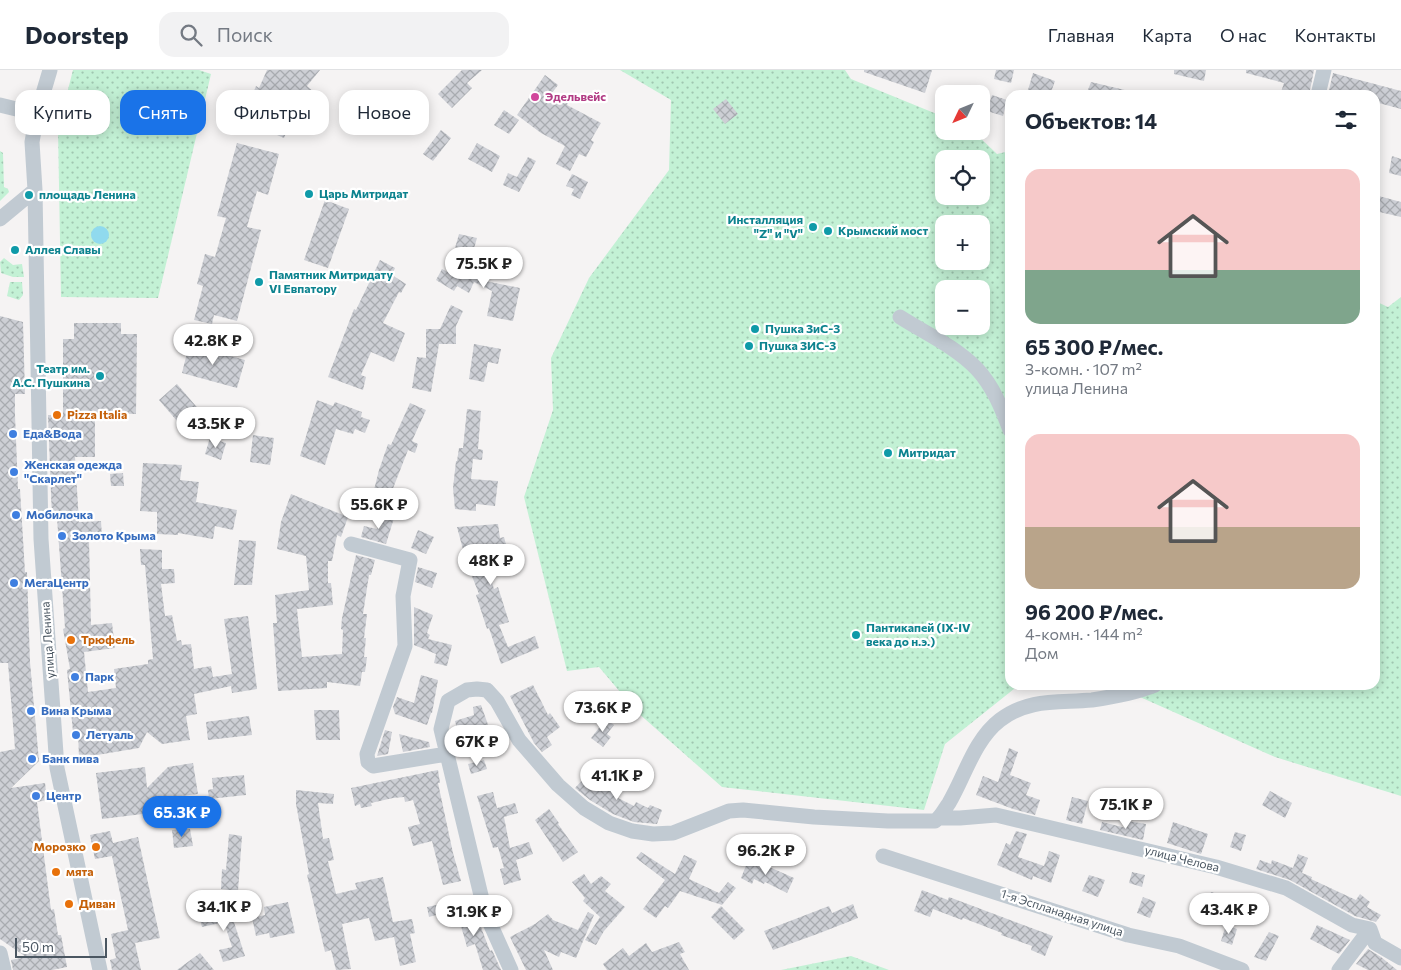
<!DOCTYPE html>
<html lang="ru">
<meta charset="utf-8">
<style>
:root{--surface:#fff;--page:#f2f2f3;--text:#1f2937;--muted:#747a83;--line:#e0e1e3;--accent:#1a73e8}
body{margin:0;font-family:Commissioner,sans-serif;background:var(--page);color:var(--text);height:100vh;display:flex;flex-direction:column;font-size:19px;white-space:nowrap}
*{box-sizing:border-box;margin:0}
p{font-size:16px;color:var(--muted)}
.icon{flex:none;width:28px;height:28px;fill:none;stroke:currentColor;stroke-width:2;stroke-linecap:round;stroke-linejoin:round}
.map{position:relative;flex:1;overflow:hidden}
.drawer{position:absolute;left:1005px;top:20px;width:375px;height:600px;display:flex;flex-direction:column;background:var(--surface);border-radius:15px;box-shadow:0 2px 12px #0003}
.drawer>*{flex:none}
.top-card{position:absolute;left:15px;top:20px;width:475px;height:45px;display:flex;gap:10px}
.needle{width:32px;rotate:227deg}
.tools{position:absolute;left:935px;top:15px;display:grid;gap:10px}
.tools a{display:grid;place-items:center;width:55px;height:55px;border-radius:10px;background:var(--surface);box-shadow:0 2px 12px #0003;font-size:25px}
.scale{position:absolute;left:15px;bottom:12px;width:92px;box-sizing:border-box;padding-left:5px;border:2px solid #4a5661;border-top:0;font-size:14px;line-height:18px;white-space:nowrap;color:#4a5661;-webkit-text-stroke:4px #fff;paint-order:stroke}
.price{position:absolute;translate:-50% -42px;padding:0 11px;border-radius:18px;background:#fff;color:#222;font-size:16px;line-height:32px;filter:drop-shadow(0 1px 2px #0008)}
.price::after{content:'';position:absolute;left:50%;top:30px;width:15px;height:11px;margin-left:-8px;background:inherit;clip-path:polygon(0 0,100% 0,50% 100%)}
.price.active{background:var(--accent);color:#fff}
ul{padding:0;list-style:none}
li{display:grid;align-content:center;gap:10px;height:265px;padding:0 20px}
li span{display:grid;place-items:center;height:155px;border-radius:15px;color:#555}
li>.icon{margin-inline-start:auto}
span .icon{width:90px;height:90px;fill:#fffc;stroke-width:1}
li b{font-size:21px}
h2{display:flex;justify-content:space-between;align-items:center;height:60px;padding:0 20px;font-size:21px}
.pill{padding:0 18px;border-radius:15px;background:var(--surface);box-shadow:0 2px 12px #0003;font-size:18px;line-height:45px}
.pill.active{background:var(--accent);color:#fff}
header{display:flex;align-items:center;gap:30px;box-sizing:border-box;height:70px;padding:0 25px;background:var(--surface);border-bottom:1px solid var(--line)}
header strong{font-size:24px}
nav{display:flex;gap:28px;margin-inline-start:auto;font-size:18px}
.search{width:350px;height:45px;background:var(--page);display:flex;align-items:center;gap:12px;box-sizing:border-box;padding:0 18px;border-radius:15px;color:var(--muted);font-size:19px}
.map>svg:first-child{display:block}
.grass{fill:url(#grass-dots);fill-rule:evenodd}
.water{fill:#90daee}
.building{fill:url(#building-cross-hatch)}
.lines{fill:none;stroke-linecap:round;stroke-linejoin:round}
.street{stroke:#c1cad2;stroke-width:15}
.hotel-dot{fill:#d1479c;stroke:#fff;stroke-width:2}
.culture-dot{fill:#0f9aa8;stroke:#fff;stroke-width:2}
.food-dot{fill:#e8710a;stroke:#fff;stroke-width:2}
.shop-dot{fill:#3f7fe0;stroke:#fff;stroke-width:2}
.labels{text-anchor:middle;stroke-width:4.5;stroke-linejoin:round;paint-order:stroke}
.hotel-label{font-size:12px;font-weight:bold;fill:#b23c85;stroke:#fff;text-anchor:start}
.culture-label{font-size:12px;font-weight:bold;fill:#0d838f;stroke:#fff;text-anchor:start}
.food-label{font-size:12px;font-weight:bold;fill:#c56008;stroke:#fff;text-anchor:start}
.shop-label{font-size:12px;font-weight:bold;fill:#366cbe;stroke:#fff;text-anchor:start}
.street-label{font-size:12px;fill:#4a5661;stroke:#fff}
</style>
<header>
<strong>Doorstep</strong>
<div class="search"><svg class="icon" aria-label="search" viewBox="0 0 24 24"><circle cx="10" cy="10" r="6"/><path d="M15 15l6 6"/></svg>Поиск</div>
<nav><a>Главная</a><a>Карта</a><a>О нас</a><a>Контакты</a></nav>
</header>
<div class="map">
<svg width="1401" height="900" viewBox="0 0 1401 900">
<defs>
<pattern id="grass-dots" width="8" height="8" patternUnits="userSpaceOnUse" patternTransform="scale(1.25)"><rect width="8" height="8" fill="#c3f1d5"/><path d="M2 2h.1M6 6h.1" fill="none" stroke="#a0c6b0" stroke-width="1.8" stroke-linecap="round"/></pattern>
<pattern id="building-cross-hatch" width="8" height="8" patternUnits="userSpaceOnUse" patternTransform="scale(1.25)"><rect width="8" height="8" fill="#cdcfd5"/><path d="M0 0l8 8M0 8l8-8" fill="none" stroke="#a8abb0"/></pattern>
</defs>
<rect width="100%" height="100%" fill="#f5f3f3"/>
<path class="grass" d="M73,0H199L211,4L158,228L61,227L58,59Z
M620,0H845L851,9L944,47V61H973L997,84L1010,81V615H1019L945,674L924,740L722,717L637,642L599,597L567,601L524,427L553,340L551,288L589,208L669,100L671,30ZM944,89H981V126H944ZM944,154H981V191H944ZM944,219H981V256H944Z
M0,81L3,83L4,117L8,119L9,122L0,131Z
M4,188L13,195L22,194L24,207H13L1,203L0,192Z
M10,212H22L23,225L19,230L7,226Z
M1401,227V726L1275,687L1113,615H1375V231L1388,237Z
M851,886L889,900H781Z"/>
<path class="water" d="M91 165a9 9 0 1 1 18 0a9 9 0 1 1-18 0Z"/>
<path class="building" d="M267,0H320L307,16L316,24L311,38L300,31L284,68L242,50L256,16L259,18Z
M462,0H482L467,13L472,18L452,38L438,24Z
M864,0H932L925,23L864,2Z
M996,0H1014L1011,13L994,9Z
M1174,0H1206L1204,11L1174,4Z
M1246,0H1314L1309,25H1280L1284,13L1246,3Z
M1033,3L1055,11L1050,25H1041L1028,20Z
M1333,3L1401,21V39L1375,32V25H1328Z
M545,5L558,15L552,23L568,33L567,35L601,53L591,70L594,72L586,87L579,84L570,101L556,94L565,76L541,63L517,45Z
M1091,12L1129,21V25H1086Z
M992,25L1007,30L1003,46L987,41Z
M726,29L738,44L725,54L713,39Z
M504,40L519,50L509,64L494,55Z
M441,60L451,68L433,91L423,84Z
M237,73L279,84L268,125L257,121L247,157L261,160L237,251L214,245L212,254L194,250L203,216L197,214L205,184L215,187L226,148L217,146Z
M477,73L500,86L492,102L468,89Z
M1392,86L1401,89V106L1389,103Z
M528,87L536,91L519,122L503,115L508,103L517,107Z
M572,104L588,112L580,129L571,125L574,119L566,116Z
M1375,125L1401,132V147L1375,141Z
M325,130L349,139L328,198L304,190Z
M459,164L477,168L473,182L455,178Z
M471,186L487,195L480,210L520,218L513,251L487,246L492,221L474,212L469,223L457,216L454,221L436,210L442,199L460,208Z
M380,190L395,198L392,205L406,214L401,223L399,222L383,253L405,263L394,292L371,282L361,305L366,307L363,320L328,307L354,239L356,240Z
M451,235L463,241L456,256V274H439L431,322L412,318L417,287L426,288V259H440Z
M0,246L23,252L25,324H15V345L18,419H20L25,502H27L30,592L39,691L11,718L45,713L47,730L37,732L51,840L54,839L58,865H61L67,897L52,900H13L11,890L26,887L0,869V682L15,679L8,593H0Z
M74,253H121V264H137L136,344L95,343V387H75L79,452L101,451L102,467L89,469L91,555L112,553L115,578L84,582L88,622L116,618L114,599L148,594V590L153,589L145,495H141L140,479L162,480V499H174L175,513L161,514L165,546L172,545L177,571L181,570L182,575L191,574L194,599L211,596L213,607L232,604L224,549L248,546L257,619L232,623L231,616L194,624L197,644L186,646L190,670L162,674L147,662L139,678L79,688L78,661L73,662L67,600L70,599L63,559L65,558L57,448L52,449L48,345H63V269H74Z
M474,274L501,279L498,294L488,292L484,312L469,309Z
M189,275L245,290L237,318L182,303Z
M177,314L201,342L183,358L159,330Z
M317,330L333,336L335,332L362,342L361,347L370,350L365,363L355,359L353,364L336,359L325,395L300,386Z
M410,333L426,340L412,371L418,374L415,383L408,380L392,421L394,422L389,441L370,436L379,400L388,374L391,375Z
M467,339L481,341L478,379L483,380L482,390L473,389L471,409L498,411L495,436L476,434V441L455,439L453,418L456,391H457L459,378H463Z
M253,365L274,368L270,395L250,392Z
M210,368L226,373L221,390L205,384Z
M143,393L182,395L180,410L199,412L196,432L237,440L233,460L215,456L213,469L178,463V465L157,464V442L140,441Z
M123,403L124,416H111L110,404Z
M291,424L348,447L341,467L337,465L332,491H328V513H331L333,535L297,539L302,587L342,584L343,560L341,559L342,548L356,485L375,490L371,505H369L363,544H367L364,568H366L364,587H367L365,602H362L360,616L327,612V618L278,621L273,553H277L275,525L309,520L306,486L277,479L281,452Z
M381,445L394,448L386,474L361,467L364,456L377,459Z
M498,454L500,468L504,467L508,482L484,487L494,519L498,517L509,552L499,555L508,577L535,566L539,578L501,594L489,558L487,559L476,525L479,524L466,491L457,457Z
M418,460L434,467L426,484L411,478Z
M239,470L256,471L252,515H234Z
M418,497L437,503L432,518L415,512Z
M414,537L433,545L427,563L430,565L428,569L452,575L447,596L434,593L436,584L414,575Z
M421,605L438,610L432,643H431L427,655L395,644L393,637L397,627L414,633Z
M533,615L548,645L550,643L560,657L547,667L552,675L542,682L534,673L510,626Z
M481,635L496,677L484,681L482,673L475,674L472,663L459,667L455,651L474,645L473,637Z
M314,640H339L340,670H316Z
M249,646L252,665L208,670L206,652Z
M606,649L614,655L607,664L611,667L603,677L591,668Z
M385,660L392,662L388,684L377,686Z
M399,664L429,672L430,677L403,682Z
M1009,678L1018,682L1010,705L1031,713L1026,725L1040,730L1035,745L1013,739L976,725L983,706L998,712Z
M484,690L487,699L471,704L468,694Z
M193,693L198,724L149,730L151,743L102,749L96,703L145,697L147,718L168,697Z
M438,700L440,713H438L453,783L461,811L443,815L432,771L413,776L408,757L420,754L413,730L405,732L404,727L393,728L371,733L372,736L361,738L360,734L355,736L351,718Z
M609,703L622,713L614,726L634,736L636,732L648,738L650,735L662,740L657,754L634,752L613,744L590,730L575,718L586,706L600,718Z
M244,705L246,725L209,729L208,720L213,719L212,708Z
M296,720L334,724L333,734L318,733L323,769L329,768L334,790L328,791L336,824L357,819L355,813L383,807L393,852L412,849L415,863L410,864L416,892L400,896L394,867L375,871L369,848L342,854L351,899L336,900L331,880L325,882L307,805L309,804L296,734Z
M1270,721L1292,733L1285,748L1262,735Z
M493,722L497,738L515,733L518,743L504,747L510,778L529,772L533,784L516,790L521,810L504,815L500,799L504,798L498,777L493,778L477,726Z
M1072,727L1088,731L1082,754L1066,750Z
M549,739L559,753L558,754L578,782L563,792L535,750Z
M1127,751L1146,754L1143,770L1100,760L1102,752L1126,758Z
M1173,752L1208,764L1201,784L1167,773Z
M190,759L193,776L174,778L172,760Z
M110,761L113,773L138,767L160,868L135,873L141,900H112L110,890L116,888L111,864L128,860L112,786L95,789L90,765Z
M1016,761L1027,764L1018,787L1044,796L1049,781L1060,785L1051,813L1033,806L1032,810L997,795L1006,773L1010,775Z
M1235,762L1246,765L1241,781L1230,777Z
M229,764L242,766L238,821L221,819L222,799L226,800Z
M641,782L675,804L684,785L697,791L689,809L719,823L728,812L736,818L722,835L680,821L668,838L665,836L656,848L643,839L665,810L636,788Z
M1298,784L1308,788L1302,803L1312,807L1311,809L1356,830L1360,824L1370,832L1367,837L1381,845L1376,852L1355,846L1290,810L1256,799L1260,790L1271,794L1272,790L1293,798Z
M749,788L794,808L787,823L765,812L764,814L754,809L752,814L741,808Z
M1132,802L1145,805L1142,817L1129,813Z
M584,804L591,814L601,806L611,814L605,821L625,837L604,861L596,875L585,870L600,847L583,831L585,828L572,812Z
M1089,805L1105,810L1098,827L1082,821Z
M922,820L948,830L949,827L1053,866L1045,886L1031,880L1032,876L1001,865L1002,863L963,848L962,850L933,839L930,847L914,841Z
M1211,822L1224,826L1216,845L1204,840Z
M1143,827L1156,832L1150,848L1137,843Z
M288,832L295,863L270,868L269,863L256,866L252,848L265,845L264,837Z
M466,832L472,856L479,852L490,881L492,880L501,900H483L475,874L467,877L459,849L452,851L448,838Z
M441,834L443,843L429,847L427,837Z
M853,834L858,848L820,863L773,880L764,861L829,836L832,843Z
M721,836L745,860L734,870L711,847Z
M216,839L217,843L230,840L245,886L223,892L219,880L232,877L224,852L202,857L198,842Z
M588,842L594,845L576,888L561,882L559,887L544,880L553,900H526L510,867L535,854L548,844L553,850L578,860Z
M1226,855L1237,859L1232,875L1221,871Z
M1317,855L1350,870L1339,884L1310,869Z
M1269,862L1279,866L1266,891L1254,887Z
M679,872L685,882L680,884L689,900H607L603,894L623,878L629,886L646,873L652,882Z
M1368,879L1381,887L1397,900H1368L1356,894Z
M200,883L214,900H177Z"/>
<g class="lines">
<path class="street" d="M50,0L37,44L32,72L35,120L41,469L57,698L100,900
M1318,25L1324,0
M0,35L37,44
M0,149L35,120
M900,247C925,263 956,277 977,299C993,316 1002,339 1010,360
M351,474L410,490L403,526L405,576L367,684L368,692L373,696L447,684
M940,748H960L996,745L1216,797L1286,818L1352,855L1370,859L1375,873L1401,888
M883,786L1128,865L1179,876L1242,900
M0,883L4,900
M511,900L485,842L441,659L448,631L467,620L477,619L487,620L497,631L519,670L558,715L584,738L609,753L632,761L653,764L673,763L729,741L743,740L814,747L888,751H935C941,747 944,740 949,733C965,706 974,670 1000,650C1029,628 1058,633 1092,630C1113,627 1135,623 1155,615
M1339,900L1370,859"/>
</g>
<circle class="hotel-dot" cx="535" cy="27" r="5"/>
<g class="culture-dot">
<circle cx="309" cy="124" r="5"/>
<circle cx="29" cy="125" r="5"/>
<circle cx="813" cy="157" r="5"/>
<circle cx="828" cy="161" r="5"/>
<circle cx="15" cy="180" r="5"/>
<circle cx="259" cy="212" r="5"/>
<circle cx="755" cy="259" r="5"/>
<circle cx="749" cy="276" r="5"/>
<circle cx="100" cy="306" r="5"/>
<circle cx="888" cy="383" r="5"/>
<circle cx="856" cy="565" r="5"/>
</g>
<g class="food-dot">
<circle cx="57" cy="345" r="5"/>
<circle cx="71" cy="570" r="5"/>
<circle cx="96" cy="777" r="5"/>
<circle cx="56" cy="802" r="5"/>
<circle cx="69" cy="834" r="5"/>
</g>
<g class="shop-dot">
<circle cx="13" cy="364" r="5"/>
<circle cx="14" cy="402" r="5"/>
<circle cx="16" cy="445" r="5"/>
<circle cx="62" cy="466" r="5"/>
<circle cx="14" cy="513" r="5"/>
<circle cx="75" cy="607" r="5"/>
<circle cx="31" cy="641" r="5"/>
<circle cx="76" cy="665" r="5"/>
<circle cx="32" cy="689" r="5"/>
<circle cx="36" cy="726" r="5"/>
</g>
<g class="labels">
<g class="hotel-label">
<text x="545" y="31">Эдельвейс</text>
</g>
<g class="culture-label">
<text x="319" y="128">Царь Митридат</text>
<text x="39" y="129">площадь Ленина</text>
<text x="803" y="154" text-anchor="end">Инсталляция<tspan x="803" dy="14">"Z" и "V"</tspan></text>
<text x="838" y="165">Крымский мост</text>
<text x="25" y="184">Аллея Славы</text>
<text x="269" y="209">Памятник Митридату<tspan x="269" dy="14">VI Евпатору</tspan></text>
<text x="765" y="263">Пушка ЗиС-3</text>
<text x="759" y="280">Пушка ЗИС-3</text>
<text x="90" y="303" text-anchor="end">Театр им.<tspan x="90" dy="14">А.С. Пушкина</tspan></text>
<text x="898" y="387">Митридат</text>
<text x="866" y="562">Пантикапей (IX-IV<tspan x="866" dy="14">века до н.э.)</tspan></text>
</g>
<g class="food-label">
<text x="67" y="349">Pizza Italia</text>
<text x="81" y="574">Трюфель</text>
<text x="86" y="781" text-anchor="end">Морозко</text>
<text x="66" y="806">мята</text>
<text x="79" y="838">Диван</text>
</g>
<g class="shop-label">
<text x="23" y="368">Еда&amp;Вода</text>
<text x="24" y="399">Женская одежда<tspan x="24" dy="14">"Скарлет"</tspan></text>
<text x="26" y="449">Мобилочка</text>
<text x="72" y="470">Золото Крыма</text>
<text x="24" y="517">МегаЦентр</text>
<text x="85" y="611">Парк</text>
<text x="41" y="645">Вина Крыма</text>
<text x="86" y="669">Летуаль</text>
<text x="42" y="693">Банк пива</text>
<text x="46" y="730">Центр</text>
</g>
<g class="street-label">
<text transform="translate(48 570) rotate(-94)" y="4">улица Ленина</text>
<text transform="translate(1182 789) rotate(14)" y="4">улица Челова</text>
<text transform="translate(1062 843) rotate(18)" y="4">1-я Эспланадная улица</text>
</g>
</g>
</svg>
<div class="tools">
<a><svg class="needle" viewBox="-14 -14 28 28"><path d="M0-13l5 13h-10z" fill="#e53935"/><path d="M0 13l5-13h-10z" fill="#747a83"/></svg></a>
<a><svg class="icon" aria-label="locate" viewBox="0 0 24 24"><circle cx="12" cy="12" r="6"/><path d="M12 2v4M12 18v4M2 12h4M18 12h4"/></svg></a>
<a>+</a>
<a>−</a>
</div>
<div class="scale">50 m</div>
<b class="price" style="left:484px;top:219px">75.5K ₽</b>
<b class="price" style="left:213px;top:296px">42.8K ₽</b>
<b class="price" style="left:216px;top:379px">43.5K ₽</b>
<b class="price" style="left:379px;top:460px">55.6K ₽</b>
<b class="price" style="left:491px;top:516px">48K ₽</b>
<b class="price" style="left:603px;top:663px">73.6K ₽</b>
<b class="price" style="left:477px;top:697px">67K ₽</b>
<b class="price" style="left:617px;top:731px">41.1K ₽</b>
<b class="price" style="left:1126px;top:760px">75.1K ₽</b>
<b class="price active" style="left:182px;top:768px">65.3K ₽</b>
<b class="price" style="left:766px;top:806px">96.2K ₽</b>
<b class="price" style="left:224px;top:862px">34.1K ₽</b>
<b class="price" style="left:1229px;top:865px">43.4K ₽</b>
<b class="price" style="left:474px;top:867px">31.9K ₽</b>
<div class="top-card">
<a class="pill">Купить</a>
<a class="pill active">Снять</a>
<a class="pill">Фильтры</a>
<a class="pill">Новое</a>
</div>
<section class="drawer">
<h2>Объектов: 14<svg class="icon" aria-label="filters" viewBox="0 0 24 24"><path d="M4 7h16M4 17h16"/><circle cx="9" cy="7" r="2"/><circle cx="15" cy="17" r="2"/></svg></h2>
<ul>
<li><span style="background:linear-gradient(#f6c9c9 65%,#7fa58c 0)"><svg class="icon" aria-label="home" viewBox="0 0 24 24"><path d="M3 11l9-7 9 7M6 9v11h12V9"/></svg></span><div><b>65 300 ₽/мес.</b><p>3-комн. · 107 m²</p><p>улица Ленина</p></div></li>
<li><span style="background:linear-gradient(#f6c9c9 60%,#b9a48a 0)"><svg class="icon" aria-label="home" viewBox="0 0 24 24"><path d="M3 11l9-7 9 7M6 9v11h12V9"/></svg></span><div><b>96 200 ₽/мес.</b><p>4-комн. · 144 m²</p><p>Дом</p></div></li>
</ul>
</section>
</div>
